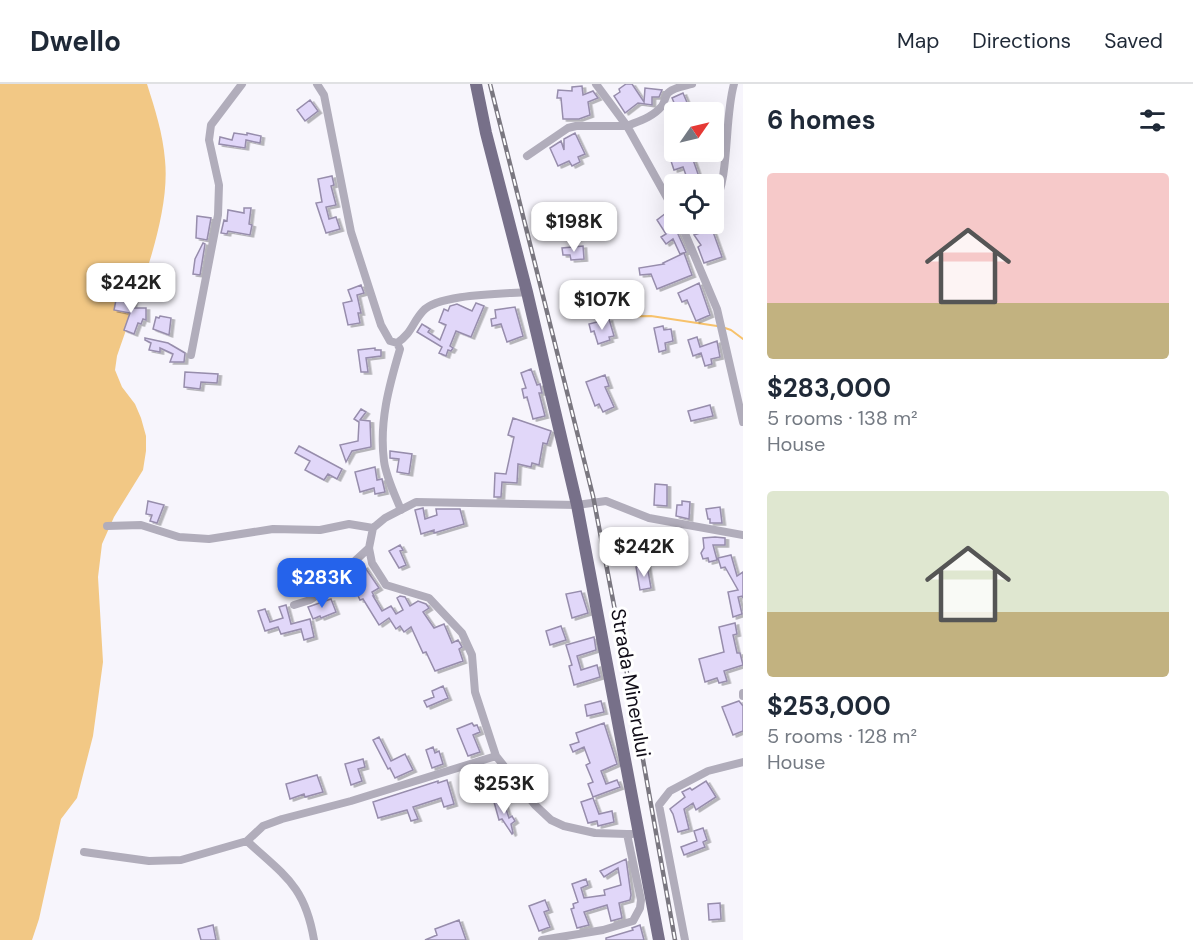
<!DOCTYPE html>
<meta charset="utf-8">
<style>
:root{--surface:#fff;--page:#f6f6f7;--text:#1f2937;--muted:#747a83;--line:#e0e1e3;--accent:#2563eb}
body{margin:0;font-family:"DM Sans",sans-serif;background:var(--page);color:var(--text);height:100vh;display:flex;flex-direction:column;font-size:22px;white-space:nowrap}
*{box-sizing:border-box;margin:0}
p{font-size:20px;color:var(--muted)}
.icon{flex:none;width:33px;height:33px;fill:none;stroke:currentColor;stroke-width:2;stroke-linecap:round;stroke-linejoin:round}
.map{position:relative;flex:1;overflow:hidden}
.details{display:flex;flex-direction:column;background:var(--surface);width:450px}
.details>*{flex:none}
.needle{width:39px;rotate:56deg}
.controls{position:absolute;left:664px;top:18px;display:grid;gap:12px}
.controls a{display:grid;place-items:center;width:60px;height:60px;border-radius:6px;background:var(--surface);box-shadow:0 6px 24px #0002;font-size:30px}
.price{position:absolute;translate:-50% -51px;padding:0 14px;border-radius:12px;background:#fff;color:#222;font-size:20px;line-height:39px;filter:drop-shadow(0 2px 3px #0008)}
.price::after{content:'';position:absolute;left:50%;top:36px;width:18px;height:14px;margin-left:-9px;background:inherit;clip-path:polygon(0 0,100% 0,50% 100%)}
.price.active{background:var(--accent);color:#fff}
ul{padding:0;list-style:none}
li{display:grid;align-content:center;gap:12px;height:318px;padding:0 24px}
li span{display:grid;place-items:center;height:186px;border-radius:6px;color:#555}
li>.icon{margin-inline-start:auto}
span .icon{width:108px;height:108px;fill:#fffc;stroke-width:1}
li b{font-size:26px}
h2{display:flex;justify-content:space-between;align-items:center;height:72px;padding:0 24px;font-size:26px}
header{display:flex;align-items:center;gap:36px;box-sizing:border-box;height:84px;padding:0 30px;background:var(--surface);border-bottom:2px solid var(--line)}
header strong{font-size:28px}
nav{display:flex;gap:33px;margin-inline-start:auto;font-size:21px}
main{display:flex;flex:1;min-height:0}
.map>svg:first-child{display:block}
.green{fill:#f2c885}
.lines{fill:none;stroke-linecap:round;stroke-linejoin:round}
.stream{stroke:#f7c26c;stroke-width:2}
.building{fill:#e1d7f9;stroke:#978dac;stroke-width:1.5;filter:url(#shadow)}
.minor{stroke:#b1adbb;stroke-width:8}
.primary{stroke:#777089;stroke-width:12}
.rail-casing{stroke:#7a7780;stroke-width:4.5}
.rail{stroke:#fff;stroke-width:2;stroke-dasharray:7;stroke-linecap:butt}
.labels{text-anchor:middle;stroke-width:6;stroke-linejoin:round;paint-order:stroke}
.street-label{font-size:20px;fill:#100c17;stroke:#fff}
</style>
<header>
<strong>Dwello</strong>
<nav><a>Map</a><a>Directions</a><a>Saved</a></nav>
</header>
<main>
<div class="map">
<svg width="743" height="856" viewBox="0 0 743 856">
<defs>
<filter id="shadow"><feDropShadow dx="3.5" dy="2" stdDeviation="0" flood-color="#0004"/></filter>
</defs>
<rect width="100%" height="100%" fill="#f7f5fc"/>
<path class="green" d="M0,0H147C155,25 163,50 165,76C171,134 136,216 117,272L115,286L122,303L135,320L141,334L146,352V367L143,386L114,433L102,460L98,493L103,578L93,652L77,714L61,735L39,835L32,856H0Z"/>
<g class="lines">
<path class="stream" d="M567,226L577,233L651,232L717,242
M725,244L731,246L743,255"/>
</g>
<path class="building" d="M626,0H632L644,18L645,4L662,6L659,13H652V21L638,19L625,29L614,12L620,8L619,5Z
M582,2L583,11L593,7L598,14L588,18L590,31L579,35H563L561,14H557L558,6L572,7V3Z
M683,9L691,28H678L672,14Z
M310,16L318,27L305,37L297,26Z
M234,49L247,51V49L261,52L260,59L246,56L245,64L219,60L220,53L232,56Z
M575,49L585,70L578,73L580,78L572,82L569,77L558,82L550,64L561,57L564,66V55Z
M691,70L698,90L687,94L683,83L674,86L671,77Z
M332,92L334,101L331,102L336,121L326,123L329,135L336,133L340,145L326,149L316,119L322,118L318,95Z
M244,124H251L249,140L252,141L250,151L228,147L227,150L221,149L224,136L227,137L228,126L244,129Z
M666,129L673,139L686,168L680,170L673,155L666,160L661,153L666,150L657,136Z
M197,132L211,134L207,156L196,154Z
M712,145L722,173L704,179L698,163L701,161L694,151Z
M203,159L205,160L200,191L193,190L195,175Z
M583,162L584,175L571,176L570,171H563L562,164Z
M684,169L692,191L657,205L651,190L640,191L639,184L664,180L663,179Z
M699,199L710,231L696,237L687,216L682,218L678,209Z
M361,201L364,209L357,211L361,229H358L360,239L348,241L343,219L352,217L348,206Z
M122,214L134,217L132,224H146V236L143,235L141,240L138,239L134,250L124,246L130,229L114,226L116,216L122,217Z
M476,219L484,222L471,253L456,247L450,262L453,264L451,267L448,266L446,272L439,269L442,263L417,248L422,240L430,245L428,248L440,256L446,241L439,238L444,225L448,227L450,222L457,220L472,227Z
M515,223L523,252L507,258L501,240L492,242L491,235L496,234L495,226Z
M160,232L171,234L169,251L153,245L156,233L159,234Z
M609,235L614,252L609,253L610,256L598,260L594,247L591,248L589,240Z
M663,242L664,246L671,245L673,257L665,259L666,266L659,268L654,244Z
M697,253L700,263L717,257L720,273L711,275L712,280L705,282L701,269L693,272L688,256Z
M145,254L168,259L185,269L184,278H170L173,270L160,264V268L149,266L151,259L145,256Z
M375,264V266H381V272L366,274L368,288H361L358,266Z
M531,285L537,301L540,300L542,309H539L545,332L533,335L527,313L524,314L522,305L526,304L521,289Z
M185,288L218,290L217,299L201,298L200,305L184,303Z
M605,291L609,302L605,303L614,323L603,328L599,320L595,322L586,298Z
M710,321L713,332L691,337L688,327Z
M361,325L366,328L360,336L370,337L371,363L352,367L346,378L340,361L358,357L359,338L354,335Z
M513,334L551,347L547,360L543,359L539,381L532,379L531,383L518,380L517,399L502,398L501,413H494L495,389L506,390L514,353L508,351Z
M299,362L342,385L337,395L328,390L324,396L305,386L310,377L295,369Z
M390,367L412,370L409,390L397,388L399,375L390,374Z
M375,383L377,396L382,395L385,408L375,410L374,404L360,408L355,388Z
M655,400L667,401V422L654,421Z
M148,417L164,421L157,439L150,437L152,431L146,430Z
M682,417L690,418L689,435L676,432L677,421H682Z
M720,423L722,439H710V435H708L706,425Z
M423,424L425,435L437,431L436,425H460L464,440L434,449V446L421,450L415,426Z
M715,453L725,454V461H713L717,476L709,478L708,474L703,475L701,469L704,464L703,454Z
M400,461L403,466L400,467L406,481L399,484L389,467Z
M731,471L737,492L743,488V514L742,512L738,513L742,530L733,533L728,508L738,506L725,483L721,484L718,474Z
M647,481L651,504L640,506L636,483Z
M364,482L379,504L372,508L374,512H373L382,527L391,522L396,530L403,526L397,514L400,512L405,513L410,522L418,517L426,520L429,524L423,528L434,544L444,540L452,559L458,556L462,563L459,565L463,577L435,587L426,568L423,569L411,543L404,548L400,542L396,545L389,534L379,541L363,515L360,516L354,503L361,500L354,489Z
M581,507L588,529L572,534L566,510Z
M331,515L336,528L321,534L320,532L313,535L308,523Z
M286,521L291,540L310,535L314,553L304,556L301,545L281,550L278,543L265,547L258,527L265,525L270,538L283,534L279,523Z
M735,539L737,550L733,551L737,569H740L743,581L724,587L727,597L719,599L717,594L705,598L699,575L724,568L719,543Z
M561,542L566,556L550,561L546,547Z
M594,553L596,566L577,572L581,586L597,581L600,593L574,601L569,582L572,581L566,561Z
M443,602L448,614L427,623L424,617L434,613L432,607Z
M601,617L604,628L587,632L585,621Z
M739,617L743,622V647L733,651L722,623Z
M472,639L474,642L477,641L480,648L473,651L480,668L468,672L457,645Z
M604,639L617,680L601,687L606,700L617,696L620,703L593,713L588,700L593,698L586,681L590,679L584,663L573,668L570,661L579,658L576,649Z
M379,653L391,677L405,670L413,686L395,694L390,684L388,685L373,656Z
M433,663L435,669L439,667L443,680L432,684L426,666Z
M363,675L365,683L358,685L362,697L351,701L345,680Z
M485,682L490,692L499,686L504,692L502,693L507,702L498,708L490,693L483,696L477,685Z
M317,691L323,708L305,713L304,710L290,715L286,700Z
M447,696L454,720L444,723L441,714L413,723L418,735L411,737L407,726L378,734L373,718L438,697V699Z
M706,697L716,713L696,726L693,719L684,725L689,745L678,748L673,730L670,725L685,713L682,708L690,704L692,706Z
M593,714L599,730L612,727L614,738L598,742L597,737L588,739L581,718Z
M503,716L509,734L512,732L515,737L511,740L513,749L512,750L502,735L499,736L494,718Z
M703,744L707,756L703,758L705,763L684,771L681,763L697,757L694,747Z
M626,775L631,811L630,816L619,819L622,834L611,837L607,821L584,828L589,841L577,844L571,825L574,824L573,820L578,818L572,800L586,795L588,801L581,804L584,814L605,811L604,806L621,801L618,784L604,793L600,787Z
M545,816L549,826L544,828L550,843L539,847L529,822Z
M720,819L721,835L709,836L708,820Z
M459,836L466,856H425L437,851L435,845Z
M213,841L216,856H201L198,845Z
M640,841L644,856H606V854L633,846L632,844Z"/>
<g class="lines">
<path class="minor" d="M317,0L324,11L351,148L381,241L390,257L397,259C412,249 412,239 423,227C438,210 502,210 527,208
M596,0L627,42C639,37 653,33 662,22C665,18 665,12 668,9C674,3 685,2 692,0
M527,72L568,44L576,42H627L675,128
M714,121C730,93 724,35 734,0
M681,140L717,225L743,338
M397,259L400,265C389,302 379,338 384,377C386,393 395,411 401,426
M191,271L218,131L219,101L209,56L211,41L242,0
M107,442L141,441L179,453L209,455L273,445L320,446L349,440L373,444
M294,521L310,516L319,510L369,464
M743,609V612
M627,750L595,749L564,742L551,736L535,721L496,672L475,608L472,571L462,549L429,514L386,501L372,479L369,464L373,444L385,434L416,418L577,421L606,417L649,434L743,451
M247,757C285,792 305,802 314,856
M84,768L149,777L181,776L247,757L263,742L282,735L351,717L496,672
M542,856L603,846L633,837L640,824L641,816L627,750H632
M685,856L659,721L670,707L708,687L743,678"/>
<path class="primary" d="M476,0L486,49L527,208L577,421L659,856"/>
<defs>
<path id="rail" d="M490,0L593,412L636,636L675,856"/>
</defs>
<use href="#rail" class="rail-casing"/>
<use href="#rail" class="rail"/>
</g>
<g class="labels">
<g class="street-label">
<text transform="translate(631 599) rotate(80)" y="7">Strada Minerului</text>
</g>
</g>
</svg>
<div class="controls">
<a><svg class="needle" viewBox="-14 -14 28 28"><path d="M0-13l5 13h-10z" fill="#e53935"/><path d="M0 13l5-13h-10z" fill="#747a83"/></svg></a>
<a><svg class="icon" aria-label="locate" viewBox="0 0 24 24"><circle cx="12" cy="12" r="6"/><path d="M12 2v4M12 18v4M2 12h4M18 12h4"/></svg></a>
</div>
<b class="price" style="left:574px;top:169px">$198K</b>
<b class="price" style="left:131px;top:230px">$242K</b>
<b class="price" style="left:602px;top:247px">$107K</b>
<b class="price" style="left:644px;top:494px">$242K</b>
<b class="price active" style="left:322px;top:525px">$283K</b>
<b class="price" style="left:504px;top:731px">$253K</b>
</div>
<section class="details">
<h2>6 homes<svg class="icon" aria-label="filters" viewBox="0 0 24 24"><path d="M4 7h16M4 17h16"/><circle cx="9" cy="7" r="2"/><circle cx="15" cy="17" r="2"/></svg></h2>
<ul>
<li><span style="background:linear-gradient(#f6c9c9 70%,#c2b280 0)"><svg class="icon" aria-label="home" viewBox="0 0 24 24"><path d="M3 11l9-7 9 7M6 9v11h12V9"/></svg></span><div><b>$283,000</b><p>5 rooms · 138 m²</p><p>House</p></div></li>
<li><span style="background:linear-gradient(#dfe7d0 65%,#c2b280 0)"><svg class="icon" aria-label="home" viewBox="0 0 24 24"><path d="M3 11l9-7 9 7M6 9v11h12V9"/></svg></span><div><b>$253,000</b><p>5 rooms · 128 m²</p><p>House</p></div></li>
</ul>
</section>
</main>
